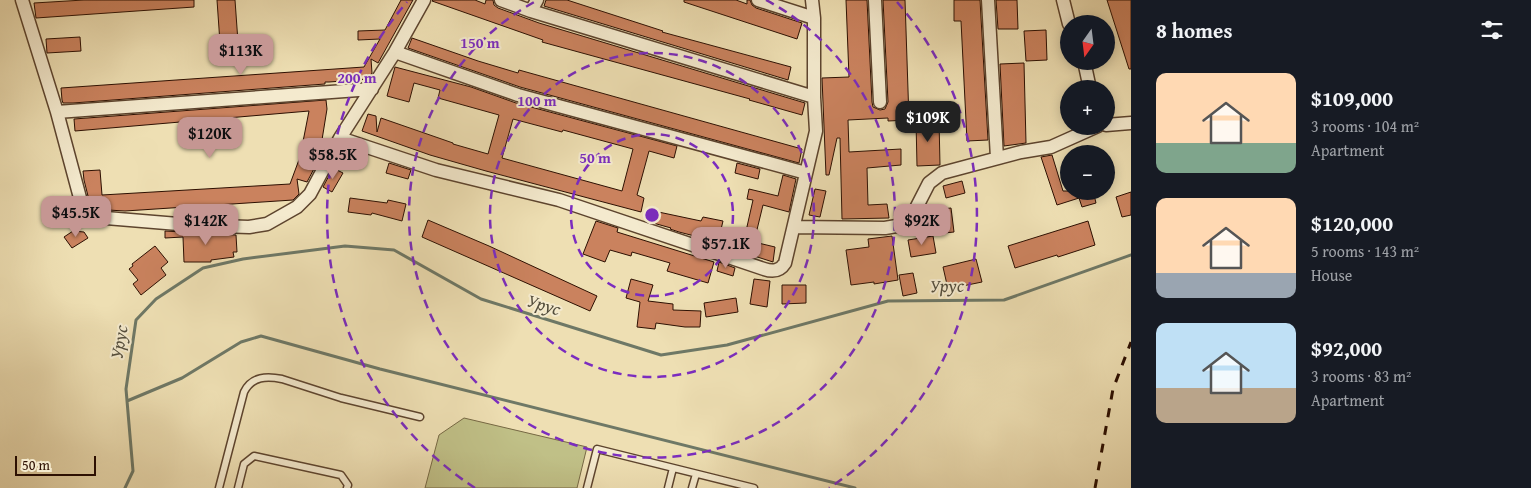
<!DOCTYPE html>
<meta charset="utf-8">
<style>
:root{--surface:#171b24;--page:#242831;--text:#f1f3f6;--muted:#9ea1a6;--accent:#c59692}
body{margin:0;font-family:"Gentium Book Plus",serif;background:var(--page);color:var(--text);height:100vh;display:flex;flex-direction:column;font-size:19px;white-space:nowrap}
*{box-sizing:border-box;margin:0}
p{font-size:16px;color:var(--muted)}
.icon{flex:none;width:28px;height:28px;fill:none;stroke:currentColor;stroke-width:2;stroke-linecap:round;stroke-linejoin:round}
.map{position:relative;flex:1;overflow:hidden}
.sheet{display:flex;flex-direction:column;background:var(--surface);width:400px}
.sheet>*{flex:none}
.needle{width:32px;rotate:194deg}
.buttons{position:absolute;left:1060px;top:15px;display:grid;gap:10px}
.buttons a{display:grid;place-items:center;width:55px;height:55px;border-radius:50%;background:var(--surface);box-shadow:0 2px 12px #0003;font-size:25px}
.scale{position:absolute;left:15px;bottom:12px;width:81px;box-sizing:border-box;padding-left:5px;border:2px solid #2d1002;border-top:0;font-size:14px;line-height:18px;white-space:nowrap;color:#2d1002;-webkit-text-stroke:4px #f4eace;paint-order:stroke}
.price{position:absolute;translate:-50% -42px;padding:0 11px;border-radius:10px;background:var(--accent);color:#111;font-size:16px;line-height:32px;filter:drop-shadow(0 1px 2px #0008)}
.price::after{content:'';position:absolute;left:50%;top:30px;width:15px;height:11px;margin-left:-8px;background:inherit;clip-path:polygon(0 0,100% 0,50% 100%)}
.price.selected{background:#222;color:#fff}
ul{padding:0;list-style:none}
li{display:flex;align-items:center;gap:15px;height:125px;padding:0 25px}
li span{display:grid;place-items:center;flex:none;width:140px;height:100px;border-radius:10px;color:#555}
li>.icon{margin-inline-start:auto}
span .icon{width:60px;height:60px;fill:#fffc;stroke-width:1}
li b{font-size:21px}
h2{display:flex;justify-content:space-between;align-items:center;height:60px;padding:0 25px;font-size:21px}
main{display:flex;flex:1;min-height:0}
.map>svg:first-child{display:block}
.green{fill:#c0c087;stroke:#766844}
.lines{fill:none;stroke-linecap:round;stroke-linejoin:round}
.stream{stroke:#6e7866;stroke-width:3}
.building{fill:#ca825e;stroke:#2d1002;fill-rule:evenodd}
.lane-casing{stroke:#5d442e;stroke-width:9}
.street-casing{stroke:#5d442e;stroke-width:15}
.lane{stroke:#f4eace;stroke-width:6}
.street{stroke:#f4eace;stroke-width:12}
.rail{stroke:#2d1002;stroke-width:3;stroke-dasharray:9 9;stroke-linecap:butt}
.ring{fill:none;stroke:#7b2cbf;stroke-width:2.5;stroke-dasharray:9 6}
.labels{text-anchor:middle;stroke-width:4;stroke-linejoin:round;paint-order:stroke}
.water-label{font-size:18px;font-style:italic;fill:#534d3c;stroke:#f4eace}
.centre{fill:#7b2cbf;stroke:#f4eace;stroke-width:2.5}
.ring-label{font-size:15px;text-anchor:middle;font-weight:bold;fill:#7b2cbf;stroke:#f4eace;stroke-width:4;stroke-linejoin:round;paint-order:stroke}
</style>
<main>
<div class="map">
<svg width="1131" height="488" viewBox="0 0 1131 488">
<rect width="100%" height="100%" fill="#eedfb3"/>
<filter id="stains"><feTurbulence type="fractalNoise" baseFrequency=".004" numOctaves="4"/><feColorMatrix values="0 0 0 0 .2 0 0 0 0 .09 0 0 0 0 .02 0 0 0 .5 -.17"/></filter>
<radialGradient id="worn" r=".72"><stop offset=".6" stop-color="#630" stop-opacity="0"/><stop offset="1" stop-color="#630" stop-opacity=".3"/></radialGradient>
<path class="green" d="M464,418L587,447L577,488H425L439,435Z"/>
<g class="lines">
<path class="stream" d="M127,401L182,378L241,342L261,336L380,369L855,488
M125,488L133,471L126,389L136,320L156,299L203,268L243,259L345,246L394,250L481,299L661,355L727,345L888,301L1004,300L1131,255"/>
</g>
<path class="building" d="M84,0H194V7L36,18L34,3Z
M217,0H235L238,42L220,43Z
M401,0H413L378,63L371,59L372,73L368,79L329,82H325V84L73,103H63L62,100L61,88L364,67L380,39L358,40V31L385,30Z
M433,0H475L485,4L486,0H493L494,5L498,8L539,23L805,103L802,115L749,100L750,99L542,42L543,40L432,1Z
M546,0H567L663,31L662,32L791,67L788,80L544,6Z
M684,0H736L747,4V0H750L752,5L756,8L802,23L797,39L684,2Z
M846,0H867L872,102L873,107L880,110L885,109L888,102L883,0H905L909,120L888,121V118L848,120L849,152L901,149V165L867,168L868,205L887,204L889,218L842,219L840,138H837L829,175H826L822,78L849,77Z
M954,0H980L988,140L967,141L961,21H954Z
M996,0H1017L1018,29H998Z
M1107,0H1131V69H1129Z
M1046,30L1047,60L1026,61L1024,31Z
M80,37L81,51L47,53L46,39Z
M412,38L478,61L518,73L519,70L802,149L799,163L520,87L408,48Z
M1024,63L1026,143L1004,146L1000,64Z
M395,67L471,87L516,103L677,146L674,158L649,151L637,195L644,198L641,212L486,171L430,155L362,131L368,114L376,116L377,132L381,118L453,143V144L488,154L499,115L438,98L440,90L414,83L409,102L387,96ZM513,119L562,132L563,130L633,149L622,191L502,158Z
M326,100L327,109L321,146L316,165L307,182L297,179L299,194L293,200L125,211L108,210V203L90,204L84,180L83,171L100,170L102,195L290,184L300,157L309,111L75,131L74,119Z
M939,120L940,165L917,166L916,121Z
M1052,155L1063,191H1093L1096,203L1082,207L1079,198L1057,205L1041,157Z
M389,163L411,170L408,179L386,173Z
M737,163L760,169L758,179L735,173Z
M333,168L343,173L332,192L323,187Z
M783,175L796,179L789,212L763,205L754,242L775,247L773,262L723,246L725,236L744,240L753,200L747,199L749,189L778,196Z
M962,181L965,193L946,198L943,186Z
M815,189L826,191L820,217L809,215Z
M1131,192V215L1122,217L1116,197Z
M350,198L387,203L388,200L406,204L402,221L372,213L371,215L348,212Z
M951,208L954,232L935,234L933,219L919,220L924,211Z
M649,210L701,221L703,217L723,221L718,242L679,232L670,229L671,228L646,221Z
M428,220L489,246L597,296L590,311L422,237Z
M596,221L618,228L617,232L714,262L708,283L667,271L670,263L632,252L631,256L610,250L605,262L583,254Z
M1088,221L1095,245L1058,257L1057,255L1015,268L1008,246Z
M73,231L84,232L88,238L72,248L64,237Z
M165,231L236,235L237,252H233L234,257L211,260V262H184L183,237L165,238Z
M892,236L898,280L874,284V282L851,285L846,250L869,247L868,239Z
M933,236L936,253L911,257L908,240Z
M155,246L168,262L161,268L166,275L141,295L133,284L138,280L129,269L133,266L132,264Z
M976,259L982,282L948,289L943,267Z
M719,262L735,268L733,276L717,271Z
M913,273L917,293L903,296L899,275Z
M631,279L653,285L648,301L673,304V310L701,311L700,327H685L656,323L655,329L637,327L640,302L626,298Z
M754,279L770,281L767,307L750,304Z
M782,285H806V303L782,304Z
M736,298L738,312L706,317L704,303Z"/>
<g class="lines">
<defs>
<path id="lane" d="M219,488L244,392C252,376 267,376 282,379L341,398L420,417
M238,488L244,464L254,456L341,475L348,485L347,488
M587,488L597,449L754,488
M668,488L673,468
M692,488L696,474"/>
<path id="street" d="M22,0L57,112L83,209L85,213L94,217L190,225L249,227L267,224L297,207L310,194L340,138L395,52L424,0
M501,0L531,11L814,97
M758,0L814,18
M875,0L880,102
M988,0L997,158
M1063,0L1069,24
M531,11L537,0
M395,52L518,95L806,173
M1084,61L1090,89
M57,112L372,89
M1106,125L1131,123
M340,138L436,170L559,200L764,269C773,272 780,271 785,263L816,131L814,97V18L812,0
M794,227L885,228L908,224L929,183L942,173L1021,152L1051,147L1098,126"/>
</defs>
<use href="#lane" class="lane-casing"/>
<use href="#street" class="street-casing"/>
<use href="#lane" class="lane"/>
<use href="#street" class="street"/>
<path class="rail" d="M1095,488L1113,389L1131,342"/>
</g>
<g class="ring">
<circle cx="652" cy="215" r="81"/>
<circle cx="652" cy="215" r="162"/>
<path d="M766 0A243 243 0 1 1 538 0"/>
<path d="M475 488A325 325 0 0 1 407 2M897 2A325 325 0 0 1 829 488"/>
</g>
<g class="labels">
<g class="water-label">
<text transform="translate(947 286) rotate(-1)" y="6">Урус</text>
<text transform="translate(544 305) rotate(17)" y="6">Урус</text>
<text transform="translate(119 342) rotate(-81)" y="6">Урус</text>
</g>
</g>
<circle cx="652" cy="215" r="8" class="centre"/>
<g class="ring-label">
<text x="480" y="48">150 m</text>
<text x="357" y="83">200 m</text>
<text x="537" y="106">100 m</text>
<text x="595" y="163">50 m</text>
</g>
<rect width="100%" height="100%" filter="url(#stains)"/>
<rect width="100%" height="100%" fill="url(#worn)"/>
</svg>
<div class="buttons">
<a><svg class="needle" viewBox="-14 -14 28 28"><path d="M0-13l5 13h-10z" fill="#e53935"/><path d="M0 13l5-13h-10z" fill="#9ea1a6"/></svg></a>
<a>+</a>
<a>−</a>
</div>
<div class="scale">50 m</div>
<b class="price" style="left:241px;top:76px">$113K</b>
<b class="price selected" style="left:928px;top:143px">$109K</b>
<b class="price" style="left:210px;top:159px">$120K</b>
<b class="price" style="left:333px;top:180px">$58.5K</b>
<b class="price" style="left:76px;top:238px">$45.5K</b>
<b class="price" style="left:206px;top:246px">$142K</b>
<b class="price" style="left:922px;top:246px">$92K</b>
<b class="price" style="left:726px;top:269px">$57.1K</b>
</div>
<section class="sheet">
<h2>8 homes<svg class="icon" aria-label="filters" viewBox="0 0 24 24"><path d="M4 7h16M4 17h16"/><circle cx="9" cy="7" r="2"/><circle cx="15" cy="17" r="2"/></svg></h2>
<ul>
<li><span style="background:linear-gradient(#ffd9b3 70%,#7fa58c 0)"><svg class="icon" aria-label="home" viewBox="0 0 24 24"><path d="M3 11l9-7 9 7M6 9v11h12V9"/></svg></span><div><b>$109,000</b><p>3 rooms · 104 m²</p><p>Apartment</p></div></li>
<li><span style="background:linear-gradient(#ffd9b3 75%,#9aa5b1 0)"><svg class="icon" aria-label="home" viewBox="0 0 24 24"><path d="M3 11l9-7 9 7M6 9v11h12V9"/></svg></span><div><b>$120,000</b><p>5 rooms · 143 m²</p><p>House</p></div></li>
<li><span style="background:linear-gradient(#bfe0f5 65%,#b9a48a 0)"><svg class="icon" aria-label="home" viewBox="0 0 24 24"><path d="M3 11l9-7 9 7M6 9v11h12V9"/></svg></span><div><b>$92,000</b><p>3 rooms · 83 m²</p><p>Apartment</p></div></li>
</ul>
</section>
</main>
